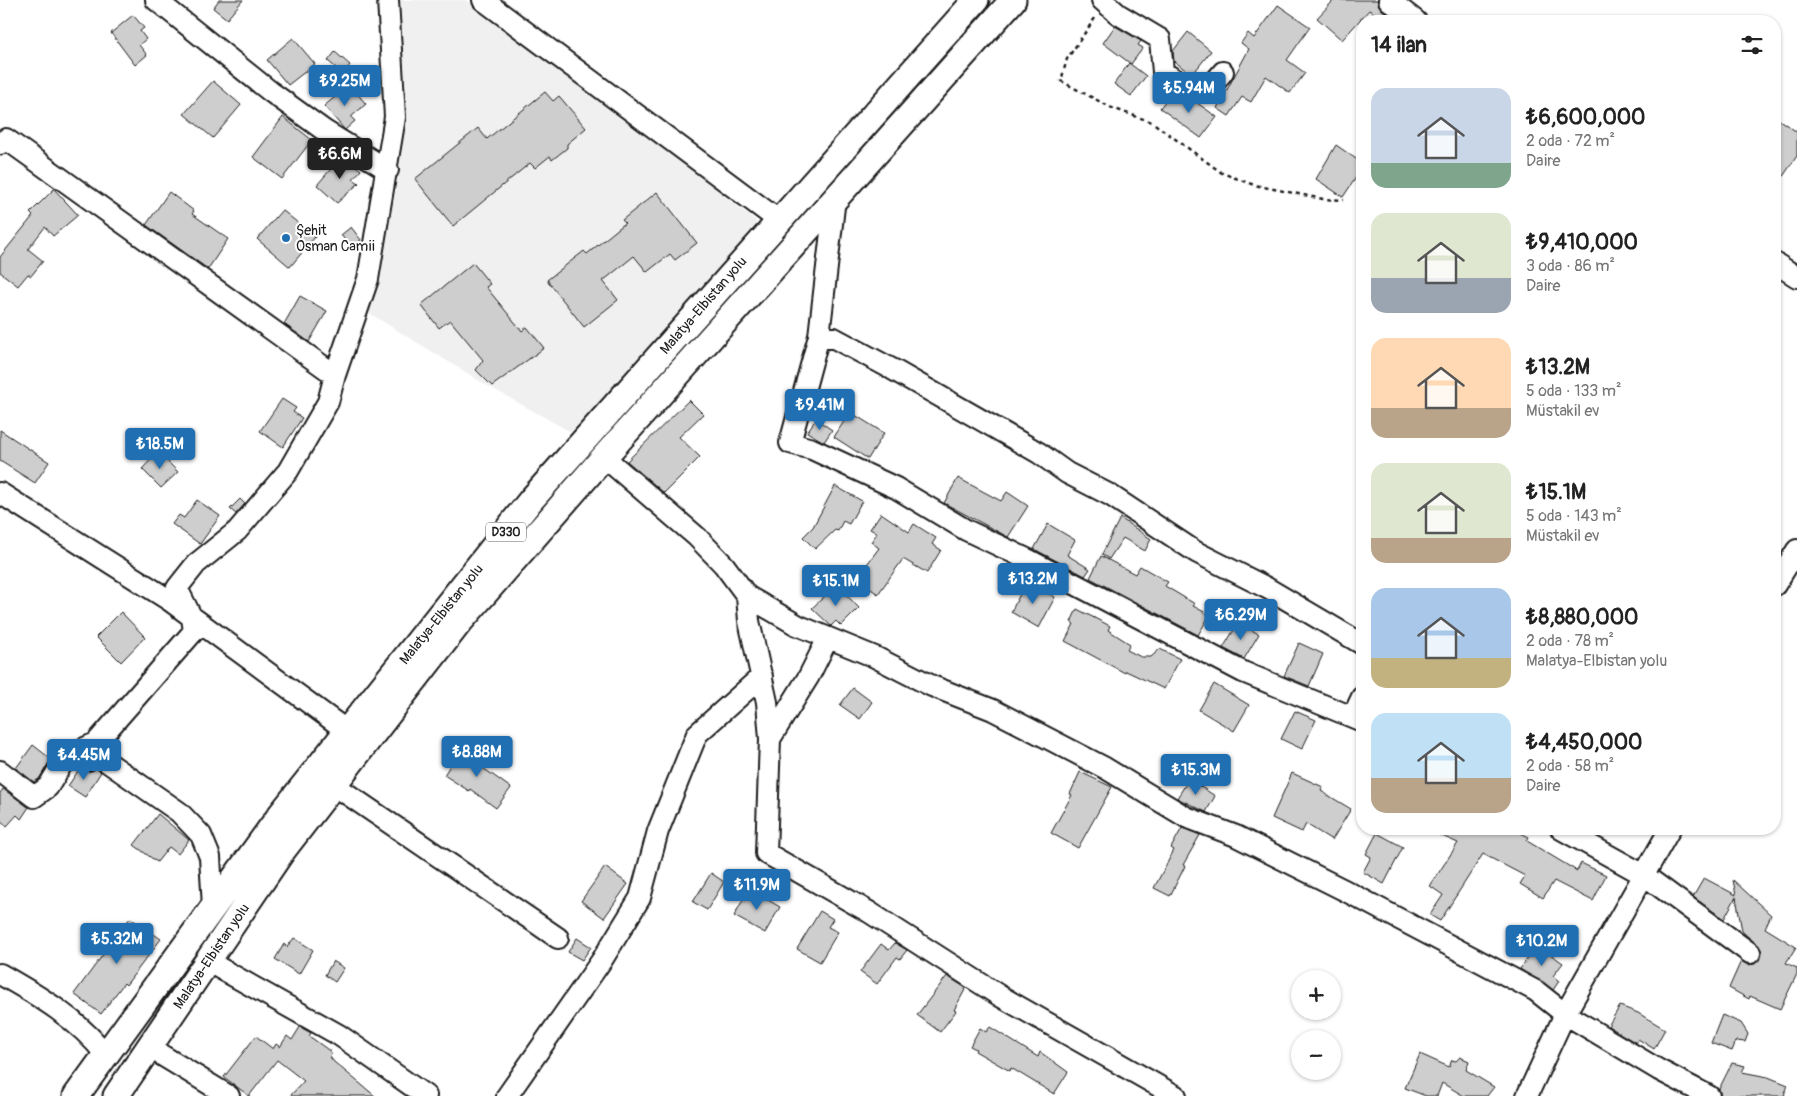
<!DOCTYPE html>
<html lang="tr">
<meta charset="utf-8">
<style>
:root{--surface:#fff;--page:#f6f6f6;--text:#222;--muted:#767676;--accent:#1f6fb2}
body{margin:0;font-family:Pangolin,sans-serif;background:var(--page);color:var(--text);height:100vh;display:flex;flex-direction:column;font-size:19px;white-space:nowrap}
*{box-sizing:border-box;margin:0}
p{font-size:16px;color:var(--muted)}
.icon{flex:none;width:28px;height:28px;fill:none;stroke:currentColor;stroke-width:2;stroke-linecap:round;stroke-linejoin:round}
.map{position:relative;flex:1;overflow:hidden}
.drawer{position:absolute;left:1356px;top:15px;width:425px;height:820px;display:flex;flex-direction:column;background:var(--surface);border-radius:20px;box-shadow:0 1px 4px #0004}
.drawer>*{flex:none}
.buttons{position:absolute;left:1291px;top:970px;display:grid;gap:10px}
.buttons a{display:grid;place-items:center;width:50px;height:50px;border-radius:50%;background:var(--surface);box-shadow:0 1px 4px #0004;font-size:25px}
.price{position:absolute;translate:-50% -42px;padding:0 11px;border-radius:5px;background:var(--accent);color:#fff;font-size:16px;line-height:32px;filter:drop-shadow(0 1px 2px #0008)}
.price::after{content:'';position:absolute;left:50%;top:30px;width:15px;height:11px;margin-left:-8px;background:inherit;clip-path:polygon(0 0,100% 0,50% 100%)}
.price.selected{background:#222;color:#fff}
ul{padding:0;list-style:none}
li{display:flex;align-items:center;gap:15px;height:125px;padding:0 15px}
li span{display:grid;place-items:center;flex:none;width:140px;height:100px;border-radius:15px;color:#555}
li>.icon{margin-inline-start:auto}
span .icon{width:60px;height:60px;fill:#fffc;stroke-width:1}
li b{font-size:21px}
h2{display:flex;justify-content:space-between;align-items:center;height:60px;padding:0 15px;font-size:21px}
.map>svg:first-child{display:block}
.built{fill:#f0f0f0}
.building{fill:#cecece;stroke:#1c1c1c}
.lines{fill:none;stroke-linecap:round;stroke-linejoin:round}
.minor-casing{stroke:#1c1c1c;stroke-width:24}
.major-casing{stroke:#1c1c1c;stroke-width:29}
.path{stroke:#1c1c1c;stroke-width:2.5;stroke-dasharray:4 4;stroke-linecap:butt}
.minor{stroke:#fff;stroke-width:20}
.major{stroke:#fff;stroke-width:25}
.poi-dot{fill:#1f6fb2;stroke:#fff;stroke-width:2}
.labels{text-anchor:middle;stroke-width:4;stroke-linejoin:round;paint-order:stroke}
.shield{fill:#fff;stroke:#606060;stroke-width:1}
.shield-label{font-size:12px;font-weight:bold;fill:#1c1c1c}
.poi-label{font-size:14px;fill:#1c1c1c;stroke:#fff;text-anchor:start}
.street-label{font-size:14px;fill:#1c1c1c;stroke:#fff}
</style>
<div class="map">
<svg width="1797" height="1096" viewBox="0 0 1797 1096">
<rect width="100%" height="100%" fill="#fff"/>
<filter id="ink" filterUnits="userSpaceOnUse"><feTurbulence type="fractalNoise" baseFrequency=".02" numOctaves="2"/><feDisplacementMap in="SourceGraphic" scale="10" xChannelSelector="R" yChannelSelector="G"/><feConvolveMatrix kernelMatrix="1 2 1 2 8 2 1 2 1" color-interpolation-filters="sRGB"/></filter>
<g filter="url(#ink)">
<path class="built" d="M395,0H466L586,86L756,221L755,237L571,432L488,386L369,313L398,180L404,83Z"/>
<path class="building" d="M219,0H243L227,19L213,8Z
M1334,0H1377L1381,9L1397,21H1386L1369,10L1342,40L1317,18Z
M1278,5L1310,27L1287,60L1305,73L1290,93L1266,76L1251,102L1242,97L1229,116L1217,108L1249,49L1241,43L1248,33L1254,38Z
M133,15L144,28L140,31L146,39L139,45L147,55L135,65L111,33Z
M1115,26L1141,41L1138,45L1143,48L1131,64L1103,43Z
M1188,32L1211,51L1192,75L1174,61L1173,51Z
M293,38L315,64L288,85L267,60Z
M335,52L350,65L343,74L328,61Z
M1129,63L1146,76L1131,96L1114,84Z
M213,81L241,105L213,138L184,114Z
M350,85L366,104L351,117L355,121L345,130L324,106Z
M545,92L553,101L559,96L586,128L567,144V148L552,160L550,156L535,168L530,163L453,226L415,179L478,128L487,139Z
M1172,92L1189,104L1193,100L1217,117L1201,138L1160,108Z
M283,117L312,140L282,179L253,157Z
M1775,117L1797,132V156L1775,188Z
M1336,145L1362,163V181L1357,176L1343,197L1316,179Z
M342,156L361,170L353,179L359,183L337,203L317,185Z
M54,189L78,215L53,236L45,227L28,249L43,261L31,276L28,274L18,286L0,272V257L33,216L30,213Z
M169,192L194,211L192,214L228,239L208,269L146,225Z
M657,192L697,243L675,260L670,254L647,272L634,256L603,281L618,300L584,327L547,280L584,251L587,254L625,223L622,220Z
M282,210L315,237L290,267L257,239Z
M351,227L361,240L351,248L341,235Z
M473,263L490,284L486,287L522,331L527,327L544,348L492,386L476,370L483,360L450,320L439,328L421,305Z
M300,296L327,311L309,342L284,324Z
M282,399L296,408L293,412L302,418L283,447L260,431Z
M689,400L703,414L679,437L700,457L664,493L627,461Z
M850,412L884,433L868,459L834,437Z
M816,419L832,430L824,442L807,432Z
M0,430L49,462L35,483L0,461Z
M158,452L178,472L161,488L142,469Z
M958,478L1001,501L1007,492L1028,506L1008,537L944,503Z
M835,486L862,501L849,524L843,521L838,531L835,530L815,549L803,537L813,527Z
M240,499L245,504L236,514L230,509Z
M197,500L220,516L200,544L172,524L179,515L184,518Z
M881,513L909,532L914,524L936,538L932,544L941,550L927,573L903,559L878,594L856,579L879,548L871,542L877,533L870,529Z
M1120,518L1151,539L1145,551L1123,538L1109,559L1102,554Z
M1048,524L1075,540L1067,555L1090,569L1085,576L1034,549Z
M1101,556L1135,574L1140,566L1168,582L1165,586L1195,604L1193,606L1210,615L1198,635L1090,578Z
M1026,582L1055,597L1039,628L1011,612Z
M837,585L859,608L841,626L836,621L831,626L812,608Z
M1077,609L1110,626L1108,630L1130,644L1127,650L1141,657H1151L1160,649L1180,659L1164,689L1126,671L1125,673L1065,641L1074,624L1071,622Z
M121,612L145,637L121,662L96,637Z
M1238,623L1259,634L1244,659L1223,648Z
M1299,643L1323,654L1309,686L1284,676Z
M1214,684L1249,705L1234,731L1199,710Z
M853,688L872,702L860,719L840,705Z
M1295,711L1316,720L1302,749L1281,739Z
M33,745L51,759L39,779L34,782L16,768Z
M461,748L486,764L483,768L511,788L496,808L470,789L469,791L444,775Z
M80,768L88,772L96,768L101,772L85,797L68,786Z
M1080,772L1112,787L1078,848L1051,833L1072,795L1070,794Z
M1292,773L1323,787L1321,791L1351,809L1332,840L1306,824L1302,832L1272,818Z
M1189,779L1215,796L1206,812L1177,798Z
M3,789L29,807L21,819L17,815L7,826L0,820V793Z
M158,814L189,840L178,854L169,847L157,862L134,845Z
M1182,828L1200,835L1183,865L1185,866L1170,896L1154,888L1174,850L1171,848Z
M1426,829H1513L1529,837L1527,841L1577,871L1581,863L1606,875L1593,901L1554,881L1543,898L1520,884L1525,876L1483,854L1440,921L1430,915L1443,895L1430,886L1458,843Z
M1377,833L1403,847L1384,884L1363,872L1371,857L1366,854Z
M605,867L628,884L604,918L581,901Z
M711,873L724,882L707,910L693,902Z
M1704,878L1736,895L1733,880L1771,915L1765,928L1796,947L1786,963L1797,968V974L1780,1009L1750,996L1749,999L1729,988L1741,961L1748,965L1755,964L1762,955L1761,949L1742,931L1736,897L1724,919L1693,897Z
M749,889L780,907L765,933L734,916Z
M820,911L833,919L828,927L838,932L820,962L797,949Z
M130,918L161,939L126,985L124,983L101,1014L74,994Z
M294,938L313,950L299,974L275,959L284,944L287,947Z
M577,938L591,947L582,960L568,952Z
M895,943L907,950L900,959L897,957L877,984L860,972L881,944L889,950Z
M1537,945L1563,963L1553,976L1559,981L1553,990L1520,969Z
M333,961L344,968L335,982L325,975Z
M947,976L966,988L954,1010L956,1011L940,1032L917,1015Z
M1620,1006L1638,1013L1665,1029L1654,1049L1638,1039L1636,1043L1608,1026Z
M1722,1015L1741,1023L1748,1034L1745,1042L1736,1041L1732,1051L1711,1043Z
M300,1027L311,1033L309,1036L331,1052L330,1057L334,1062L375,1096H290L304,1081L277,1060L249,1096L224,1077L256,1036L273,1049L276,1044L280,1047L287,1036L292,1040Z
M990,1027L1038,1057L1040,1052L1068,1072L1054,1094L1011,1068L1010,1071L975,1051L976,1049L970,1046L980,1028L986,1032Z
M1420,1054L1449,1067L1452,1060L1456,1061L1460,1057L1469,1061L1466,1070L1494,1087L1487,1096H1464L1442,1083L1437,1096H1426L1405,1088Z
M1732,1063L1745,1066L1742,1072L1768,1077L1788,1085L1784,1096H1721L1719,1089Z"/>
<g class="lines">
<defs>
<path id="minor" d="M156,0L271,92L325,131L388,170
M483,0L778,220
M1102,0L1118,14L1160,39L1163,72L1189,88L1209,89L1223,72
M1389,0L1416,21
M0,144L6,139L335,375L368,279L395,117L388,0
M835,198L819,336L790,443L812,449L896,488L966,530L1029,560L1243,672L1362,721
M1775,263L1797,277
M819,336L834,338L892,369L1039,453L1067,473L1110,495L1196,552L1267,588L1362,644
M604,457L697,537L724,565L747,596L749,621L767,702L770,739L766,853L869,912L1000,996L1176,1096
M0,493L169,600L347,731
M1775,585L1797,550
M747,596L797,625L875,657L932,686L993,710L1105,768L1186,817L1236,836L1344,890L1536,991L1565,1014L1659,1070L1709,1096
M1353,716L1362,697
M770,739L809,676L828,638
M88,760L96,743L194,631L192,618L177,588L196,564L237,531L288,471L328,402L335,375
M0,771L34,797L48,787L67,756L96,743L103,759L179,812L201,835L210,857L213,907
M334,785L558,938
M1561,829L1644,875L1750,953
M207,961L339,1035L426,1096
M0,974C39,996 78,1019 106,1055
M150,1048L229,1096
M507,1096L602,960L640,898L658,831L697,734L762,676
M1527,1096L1565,1014L1670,829"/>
<path id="major" d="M76,1096L281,814L531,500L976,0
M116,1096L283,850L458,624L604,457L1013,0"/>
</defs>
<use href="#minor" class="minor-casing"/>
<use href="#major" class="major-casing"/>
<path class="path" d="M1095,18L1067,59L1061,81L1112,108L1152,122L1222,173L1254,185L1323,199L1344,200"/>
<use href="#minor" class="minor"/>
<use href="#major" class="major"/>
</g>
</g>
<circle class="poi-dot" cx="286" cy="238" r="5"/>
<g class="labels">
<rect class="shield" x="486" y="522.5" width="40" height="19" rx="4"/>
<g class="shield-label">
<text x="506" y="536">D330</text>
</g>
<g class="poi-label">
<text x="296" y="235">Şehit<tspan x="296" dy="16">Osman Camii</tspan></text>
</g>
<g class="street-label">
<text transform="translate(703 305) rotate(-49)" y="5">Malatya-Elbistan yolu</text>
<text transform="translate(441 614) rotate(-51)" y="5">Malatya-Elbistan yolu</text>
<text transform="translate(211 956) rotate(-56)" y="5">Malatya-Elbistan yolu</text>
</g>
</g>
</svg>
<div class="buttons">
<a>+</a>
<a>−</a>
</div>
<b class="price" style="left:345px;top:107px">₺9.25M</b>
<b class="price" style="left:1189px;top:114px">₺5.94M</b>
<b class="price selected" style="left:340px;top:180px">₺6.6M</b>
<b class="price" style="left:820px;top:431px">₺9.41M</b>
<b class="price" style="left:160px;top:470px">₺18.5M</b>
<b class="price" style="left:1033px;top:605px">₺13.2M</b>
<b class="price" style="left:836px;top:607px">₺15.1M</b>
<b class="price" style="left:1241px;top:641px">₺6.29M</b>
<b class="price" style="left:477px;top:778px">₺8.88M</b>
<b class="price" style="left:84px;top:781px">₺4.45M</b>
<b class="price" style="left:1196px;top:796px">₺15.3M</b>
<b class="price" style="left:757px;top:911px">₺11.9M</b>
<b class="price" style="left:117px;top:965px">₺5.32M</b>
<b class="price" style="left:1542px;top:967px">₺10.2M</b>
<section class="drawer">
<h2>14 ilan<svg class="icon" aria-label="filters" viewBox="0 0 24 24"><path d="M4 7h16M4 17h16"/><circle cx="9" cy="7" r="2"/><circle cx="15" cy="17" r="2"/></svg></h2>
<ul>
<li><span style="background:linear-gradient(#c9d6e8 75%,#7fa58c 0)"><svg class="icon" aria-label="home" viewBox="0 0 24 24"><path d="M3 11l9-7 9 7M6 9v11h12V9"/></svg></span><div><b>₺6,600,000</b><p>2 oda · 72 m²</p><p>Daire</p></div></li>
<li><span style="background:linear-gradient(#dfe7d0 65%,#9aa5b1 0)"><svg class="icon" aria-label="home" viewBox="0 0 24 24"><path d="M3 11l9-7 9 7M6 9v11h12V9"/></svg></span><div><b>₺9,410,000</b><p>3 oda · 86 m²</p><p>Daire</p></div></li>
<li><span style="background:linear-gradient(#ffd9b3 70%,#b9a48a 0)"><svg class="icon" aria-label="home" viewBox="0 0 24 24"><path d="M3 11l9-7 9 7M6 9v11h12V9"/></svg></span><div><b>₺13.2M</b><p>5 oda · 133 m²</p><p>Müstakil ev</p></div></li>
<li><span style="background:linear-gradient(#dfe7d0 75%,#b9a48a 0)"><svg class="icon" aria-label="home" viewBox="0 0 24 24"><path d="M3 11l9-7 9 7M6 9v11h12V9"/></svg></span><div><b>₺15.1M</b><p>5 oda · 143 m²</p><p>Müstakil ev</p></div></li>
<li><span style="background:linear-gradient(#a9c7e8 70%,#c2b280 0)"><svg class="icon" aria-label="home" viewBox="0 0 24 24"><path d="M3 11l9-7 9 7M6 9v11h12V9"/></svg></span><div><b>₺8,880,000</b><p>2 oda · 78 m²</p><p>Malatya-Elbistan yolu</p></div></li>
<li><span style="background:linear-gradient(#bfe0f5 65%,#b9a48a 0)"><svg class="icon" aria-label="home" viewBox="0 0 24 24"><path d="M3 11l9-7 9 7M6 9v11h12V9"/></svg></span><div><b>₺4,450,000</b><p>2 oda · 58 m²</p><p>Daire</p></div></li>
</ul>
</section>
</div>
